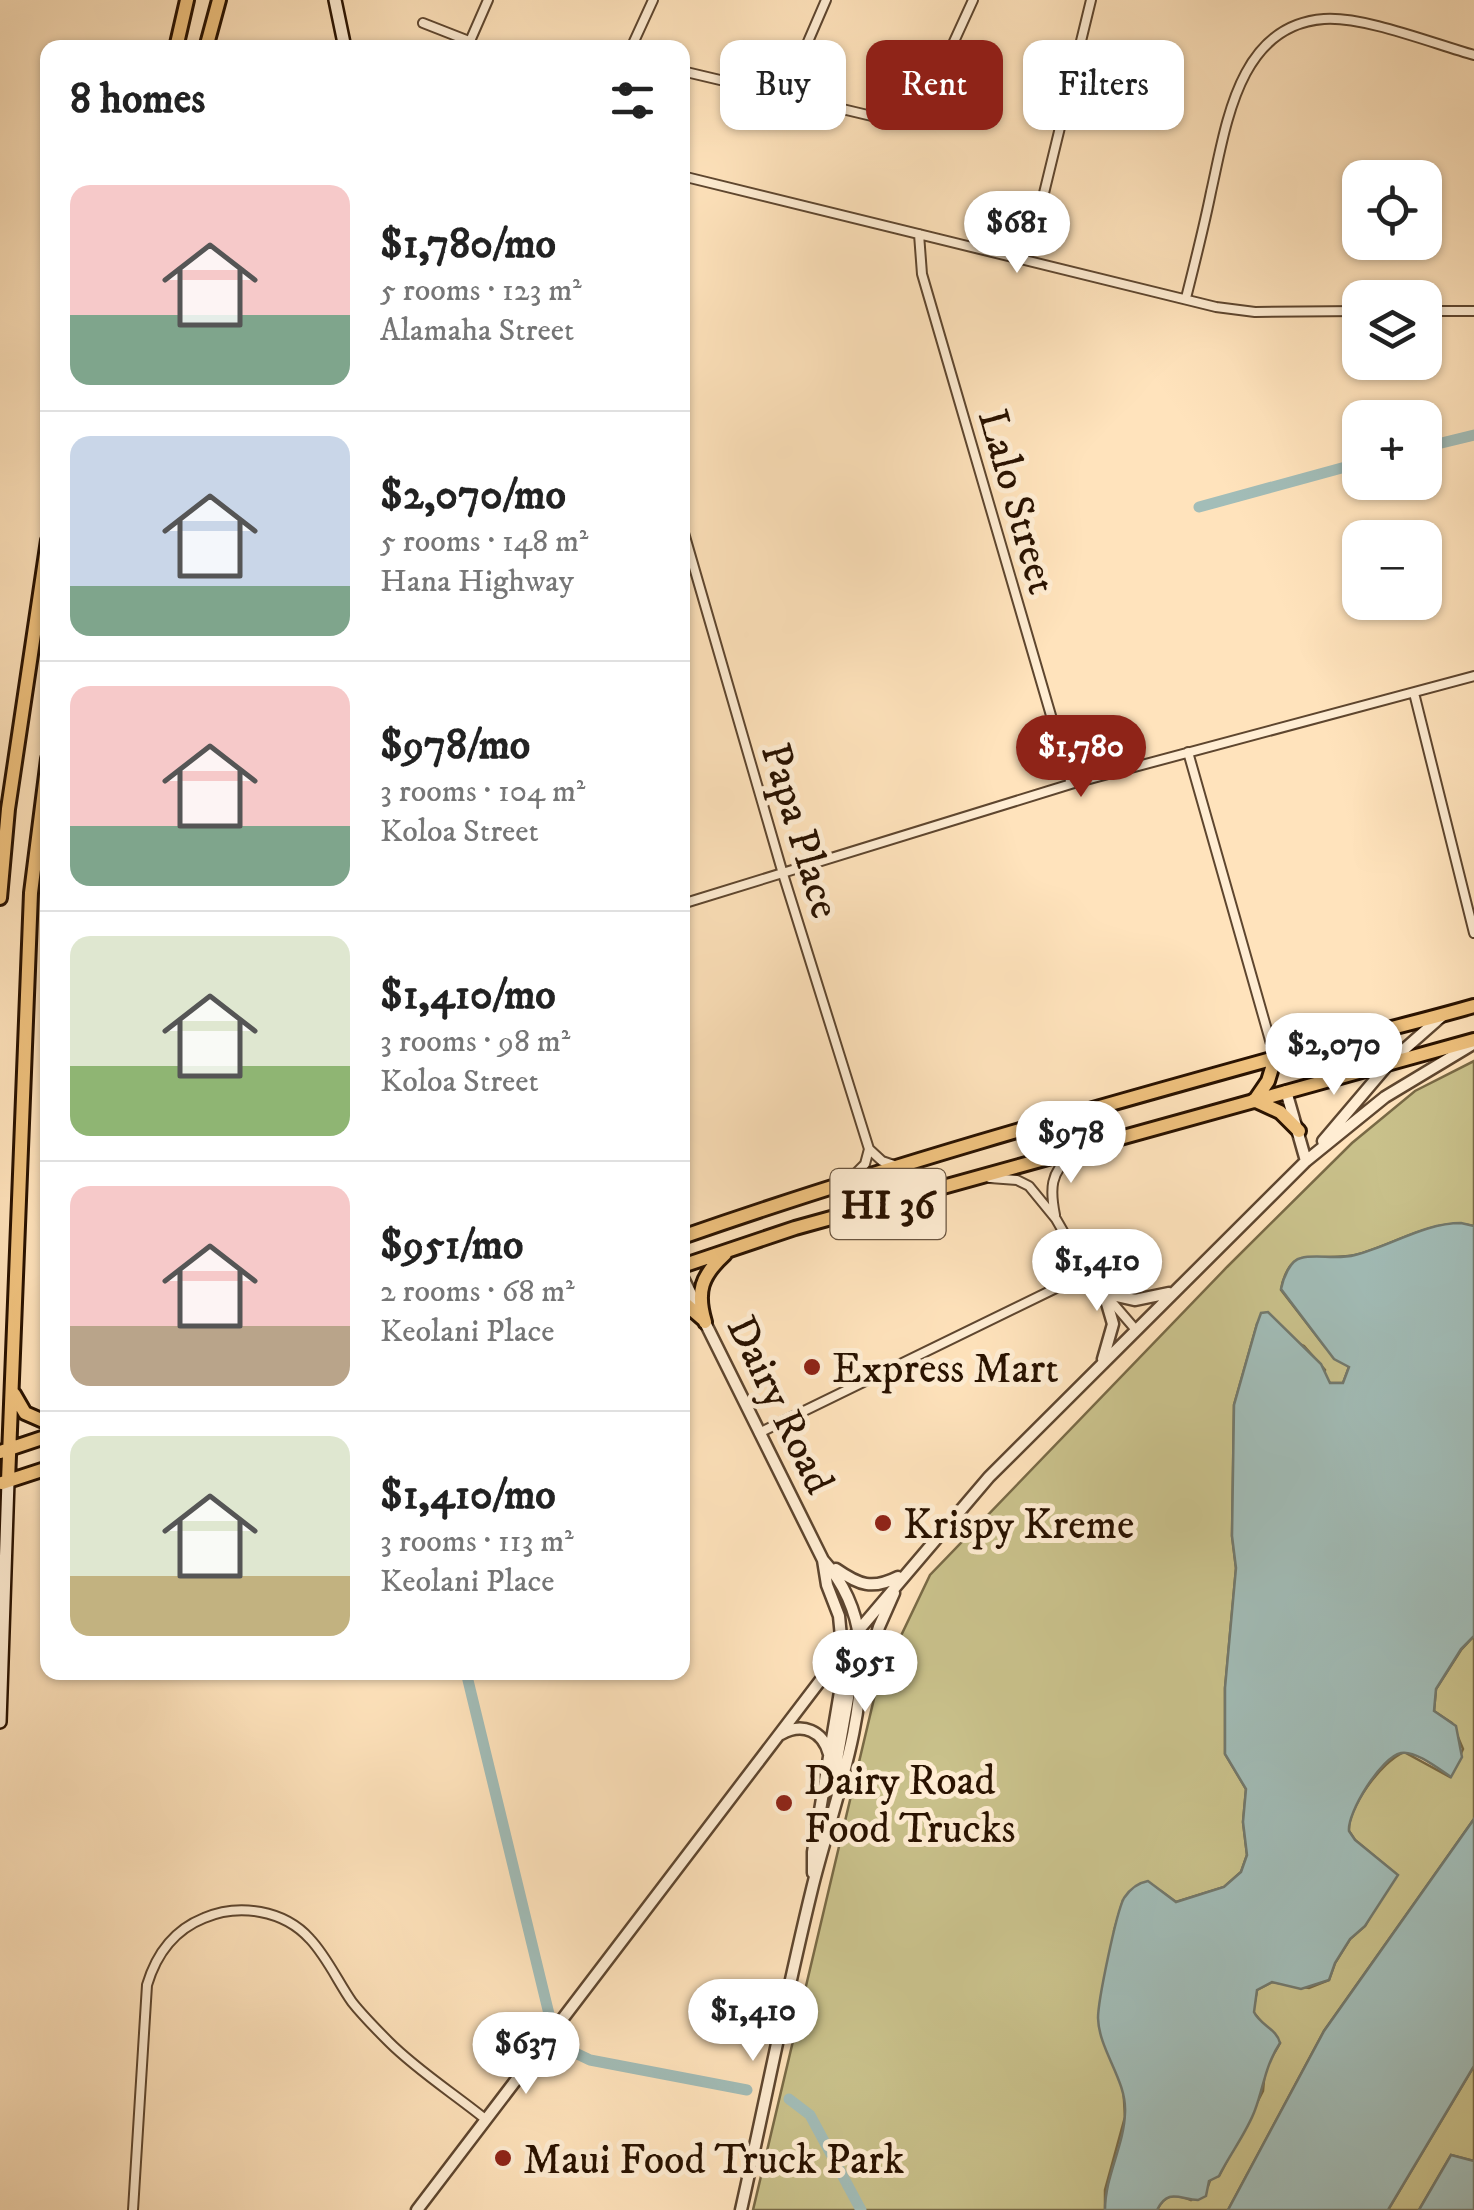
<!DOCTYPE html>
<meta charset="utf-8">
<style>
:root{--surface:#fff;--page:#f2f2f2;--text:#222;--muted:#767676;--line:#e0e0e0;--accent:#8f2418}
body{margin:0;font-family:"IM FELL DW Pica",serif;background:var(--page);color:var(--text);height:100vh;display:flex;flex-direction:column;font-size:38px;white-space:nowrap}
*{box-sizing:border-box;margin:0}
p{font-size:32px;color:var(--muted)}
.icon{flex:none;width:55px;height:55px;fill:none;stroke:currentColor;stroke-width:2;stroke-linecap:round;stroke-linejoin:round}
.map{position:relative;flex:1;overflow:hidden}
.panel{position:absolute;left:40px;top:40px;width:650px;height:1640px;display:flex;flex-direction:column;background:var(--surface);border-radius:20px;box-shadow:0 2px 8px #0004}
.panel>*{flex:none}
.hud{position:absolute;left:720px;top:40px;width:602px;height:90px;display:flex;gap:20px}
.tools{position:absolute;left:1342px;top:160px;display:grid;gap:20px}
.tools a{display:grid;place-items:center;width:100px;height:100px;border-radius:20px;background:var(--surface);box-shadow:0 2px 8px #0004;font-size:50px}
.price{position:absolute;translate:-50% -85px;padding:0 22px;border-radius:35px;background:#fff;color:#222;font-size:32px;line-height:65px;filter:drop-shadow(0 2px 5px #0008)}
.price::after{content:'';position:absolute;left:50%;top:60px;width:30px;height:22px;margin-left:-15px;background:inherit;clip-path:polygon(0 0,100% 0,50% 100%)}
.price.active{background:var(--accent);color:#fff}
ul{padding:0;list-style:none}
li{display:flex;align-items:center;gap:30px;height:250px;padding:0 30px}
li+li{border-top:2px solid var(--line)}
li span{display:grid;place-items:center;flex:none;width:280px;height:200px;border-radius:20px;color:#555}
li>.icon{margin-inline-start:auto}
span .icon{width:120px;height:120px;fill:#fffc;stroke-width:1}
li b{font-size:42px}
h2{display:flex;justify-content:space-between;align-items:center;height:120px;padding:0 30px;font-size:42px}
.pill{padding:0 35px;border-radius:20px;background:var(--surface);box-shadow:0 2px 8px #0004;font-size:35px;line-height:90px}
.pill.active{background:var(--accent);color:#fff}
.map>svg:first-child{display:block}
.green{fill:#c9c18b;stroke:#796a46;stroke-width:2.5}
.water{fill:#a2bdb8;stroke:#72796e;stroke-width:2.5}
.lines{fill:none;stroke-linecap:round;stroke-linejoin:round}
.canal{stroke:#a2bdb8;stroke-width:11}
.minor-casing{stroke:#5e462f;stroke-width:12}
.tertiary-casing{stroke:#5e462f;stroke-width:15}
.secondary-casing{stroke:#291200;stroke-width:16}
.primary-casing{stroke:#291200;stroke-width:18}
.minor{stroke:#ffedd3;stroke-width:8}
.tertiary{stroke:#ffedd3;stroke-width:10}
.secondary{stroke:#ffedd3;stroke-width:11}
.primary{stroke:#f0c27e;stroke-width:12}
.poi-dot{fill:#8f2418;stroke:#ffedd3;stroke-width:4}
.labels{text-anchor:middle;stroke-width:10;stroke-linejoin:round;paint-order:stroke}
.shield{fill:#ffedd3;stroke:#69543f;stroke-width:2.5}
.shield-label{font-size:40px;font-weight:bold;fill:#291200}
.street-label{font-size:42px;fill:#291200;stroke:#ffedd3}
.poi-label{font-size:42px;fill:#291200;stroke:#ffedd3;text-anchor:start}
</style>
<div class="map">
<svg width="1474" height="2210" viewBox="0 0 1474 2210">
<rect width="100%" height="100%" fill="#ffe3bc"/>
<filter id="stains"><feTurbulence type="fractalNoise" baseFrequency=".002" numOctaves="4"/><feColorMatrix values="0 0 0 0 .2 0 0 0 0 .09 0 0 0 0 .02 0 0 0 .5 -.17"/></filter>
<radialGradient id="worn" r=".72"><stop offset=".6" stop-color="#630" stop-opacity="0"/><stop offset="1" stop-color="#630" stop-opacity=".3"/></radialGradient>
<path class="green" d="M1474,1061V1226C1435,1216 1392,1246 1355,1255C1340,1259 1302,1254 1294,1262C1287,1268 1282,1281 1281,1290L1325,1347L1349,1367L1343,1383H1330L1324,1377L1325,1370L1304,1346L1257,1324L1234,1405L1232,1536L1236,1568L1225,1688V1754L1246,1789L1243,1822L1247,1855L1241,1872L1224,1887L1176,1902L1161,1891L1123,1900L1114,1931L1125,2117L1105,2190V2210H753L877,1686L930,1575L1227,1267L1352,1143L1415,1091Z
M1474,1636V1819L1324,2031L1228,2210H1157C1165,2194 1175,2193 1191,2200L1208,2186L1211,2178L1219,2176L1263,2091L1265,2069L1280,2043L1253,2012L1257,1990L1272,1982L1309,1988L1329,1980L1335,1963L1350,1939L1365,1926L1395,1873L1355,1840L1349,1831C1347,1808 1382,1761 1404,1752L1450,1777L1463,1749L1452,1723L1434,1711L1436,1689L1461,1650Z
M1474,2066V2161L1451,2155L1419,2210H1388Z"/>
<path class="water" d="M1461,1223L1474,1226V1636L1461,1649L1436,1689L1434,1711L1456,1726L1462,1757L1451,1777C1439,1769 1415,1750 1401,1753C1381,1757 1347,1813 1349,1831L1355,1840L1398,1875L1365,1926L1350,1939L1335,1963L1329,1980L1301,1989L1272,1982L1257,1990L1254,2012C1260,2025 1277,2029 1280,2043C1265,2066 1264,2086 1255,2110C1247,2132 1230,2154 1219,2176L1209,2181L1206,2196L1198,2200C1179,2199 1168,2188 1157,2210H1105C1105,2176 1124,2146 1125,2113C1127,2080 1099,2051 1098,2018C1098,2001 1116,1913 1124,1898C1130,1889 1137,1883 1148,1881L1176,1902L1224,1887L1241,1872L1247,1855L1243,1822L1246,1789L1225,1754V1688L1236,1568L1232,1536L1234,1405L1257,1324L1261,1313L1268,1312L1321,1364L1330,1383H1343L1349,1367L1334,1359L1281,1289C1283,1279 1290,1260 1301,1258C1316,1254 1337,1260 1355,1255C1391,1246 1424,1223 1461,1223Z
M1474,1819V2066L1388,2210H1228L1324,2031Z
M1451,2155L1474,2161V2210H1419Z"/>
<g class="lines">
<path class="canal" d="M1425,447L1474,435
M1199,507L1360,463
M466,1672L549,2014
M569,2050L590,2060L747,2090
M789,2099L810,2115L861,2210"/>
<defs>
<path id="minor" d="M423,23L469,41
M467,48L488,0
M631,48L653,0
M682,71L876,117H895L907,113L920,106L930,94L973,0
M785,95L826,0
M682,176L1216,307L1255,312L1360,311
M1036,226L1091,0
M919,234L922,274L1071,784
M1186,298C1195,262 1204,227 1211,192C1226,126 1238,25 1324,19C1364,16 1434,44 1474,55
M1425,311H1474
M682,526L783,874L869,1149L882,1161L894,1165
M1414,693L1474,933
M1188,752L1275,1058
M682,904L1071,784L1474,676
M851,1178L865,1164L869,1149
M990,1178L1017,1180L1029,1186L1056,1219L1087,1273L1136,1330
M1055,1215C1050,1190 1050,1172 1071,1156
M759,1433L1087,1273
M133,2210L147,1985C156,1955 174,1930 204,1918C239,1903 284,1910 310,1939C327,1957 338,1982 352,2002C363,2016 376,2029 389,2042C417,2070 453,2093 484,2118"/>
<path id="tertiary" d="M1286,1091L1306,1161
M1323,1141L1391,1061L1442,1016
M682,1276L823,1560C845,1584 856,1610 860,1642C868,1719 830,1814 812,1889C786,1995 765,2103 741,2210
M1104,1293L1135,1300L1169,1293
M1103,1359L1113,1324L1104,1293
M836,1569C859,1585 872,1590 898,1577
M863,1680L879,1627L894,1593
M781,1734C803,1722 823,1731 829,1754
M837,1777V1760L851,1681L844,1669
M813,1873V1852L844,1668L839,1616L827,1585L823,1560
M417,2210L858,1631L989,1477L1306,1161L1385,1097L1473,1044"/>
<path id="secondary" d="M335,0L345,48
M0,1722L8,1481"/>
<path id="primary" d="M176,48L187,0
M206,48L219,0
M0,898L8,809L48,540
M1254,1100L1280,1112L1299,1131
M1255,1100L1268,1081L1275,1058
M682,1237C877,1169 1076,1113 1275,1058C1341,1040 1408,1025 1474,1006
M682,1266L795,1228L1474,1040
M682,1301L704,1320
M705,1322C696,1292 701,1276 725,1254
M14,1394L25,1413L48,1423
M0,1452L48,1436
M8,1481L31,893L48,759
M2,1483L48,1468"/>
</defs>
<use href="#minor" class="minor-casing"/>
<use href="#tertiary" class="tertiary-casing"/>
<use href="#secondary" class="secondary-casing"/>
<use href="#primary" class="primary-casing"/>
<use href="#minor" class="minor"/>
<use href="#tertiary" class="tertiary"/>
<use href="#secondary" class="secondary"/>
<use href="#primary" class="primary"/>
</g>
<g class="poi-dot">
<circle cx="812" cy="1367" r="10"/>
<circle cx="883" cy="1523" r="10"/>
<circle cx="784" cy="1803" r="10"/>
<circle cx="503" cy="2158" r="10"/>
</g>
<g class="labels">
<rect class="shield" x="830.5" y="1169" width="115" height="70" rx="8"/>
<g class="shield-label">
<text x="888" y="1218">HI 36</text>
</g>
<g class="street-label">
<text transform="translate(1019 501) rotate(74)" y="15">Lalo Street</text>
<text transform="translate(802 830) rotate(73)" y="15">Papa Place</text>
<text transform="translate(782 1404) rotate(64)" y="15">Dairy Road</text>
</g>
<g class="poi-label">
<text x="832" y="1382">Express Mart</text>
<text x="903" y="1538">Krispy Kreme</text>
<text x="804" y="1794">Dairy Road<tspan x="804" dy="48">Food Trucks</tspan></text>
<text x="523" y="2173">Maui Food Truck Park</text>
</g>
</g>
<rect width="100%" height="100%" filter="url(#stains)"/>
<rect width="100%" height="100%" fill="url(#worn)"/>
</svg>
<div class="tools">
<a><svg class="icon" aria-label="locate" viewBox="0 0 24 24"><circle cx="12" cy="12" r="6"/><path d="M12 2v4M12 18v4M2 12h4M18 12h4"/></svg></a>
<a><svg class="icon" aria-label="layers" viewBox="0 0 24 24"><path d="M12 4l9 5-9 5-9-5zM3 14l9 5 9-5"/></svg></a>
<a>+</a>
<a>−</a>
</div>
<b class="price" style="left:1017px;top:276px">$681</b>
<b class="price active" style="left:1081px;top:800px">$1,780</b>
<b class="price" style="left:1334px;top:1098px">$2,070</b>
<b class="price" style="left:1071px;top:1186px">$978</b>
<b class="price" style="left:1097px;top:1314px">$1,410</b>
<b class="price" style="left:865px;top:1715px">$951</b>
<b class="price" style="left:753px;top:2064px">$1,410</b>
<b class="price" style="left:526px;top:2097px">$637</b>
<div class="hud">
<a class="pill">Buy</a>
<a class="pill active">Rent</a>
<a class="pill">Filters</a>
</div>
<section class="panel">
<h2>8 homes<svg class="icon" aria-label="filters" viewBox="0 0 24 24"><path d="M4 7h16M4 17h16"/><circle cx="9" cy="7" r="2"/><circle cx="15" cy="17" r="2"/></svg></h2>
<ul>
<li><span style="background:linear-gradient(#f6c9c9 65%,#7fa58c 0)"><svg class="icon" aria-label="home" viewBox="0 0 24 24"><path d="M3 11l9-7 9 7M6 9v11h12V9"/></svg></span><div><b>$1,780/mo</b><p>5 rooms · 123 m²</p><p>Alamaha Street</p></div></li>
<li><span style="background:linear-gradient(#c9d6e8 75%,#7fa58c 0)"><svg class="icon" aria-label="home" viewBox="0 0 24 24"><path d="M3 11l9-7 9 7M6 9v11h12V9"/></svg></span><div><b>$2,070/mo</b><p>5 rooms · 148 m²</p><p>Hana Highway</p></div></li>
<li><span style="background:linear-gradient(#f6c9c9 70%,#7fa58c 0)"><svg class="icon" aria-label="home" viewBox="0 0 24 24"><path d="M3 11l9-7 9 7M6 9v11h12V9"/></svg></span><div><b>$978/mo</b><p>3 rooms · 104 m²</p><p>Koloa Street</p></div></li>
<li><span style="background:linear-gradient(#dfe7d0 65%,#8fb573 0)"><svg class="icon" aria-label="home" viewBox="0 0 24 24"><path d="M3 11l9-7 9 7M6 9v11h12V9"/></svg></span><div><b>$1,410/mo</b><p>3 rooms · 98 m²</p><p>Koloa Street</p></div></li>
<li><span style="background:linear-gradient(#f6c9c9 70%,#b9a48a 0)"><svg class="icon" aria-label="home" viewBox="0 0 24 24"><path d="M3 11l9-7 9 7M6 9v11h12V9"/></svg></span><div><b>$951/mo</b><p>2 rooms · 68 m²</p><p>Keolani Place</p></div></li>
<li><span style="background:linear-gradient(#dfe7d0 70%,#c2b280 0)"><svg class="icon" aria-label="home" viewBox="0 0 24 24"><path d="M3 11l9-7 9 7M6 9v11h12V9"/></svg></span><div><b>$1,410/mo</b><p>3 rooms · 113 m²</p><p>Keolani Place</p></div></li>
</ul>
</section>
</div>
